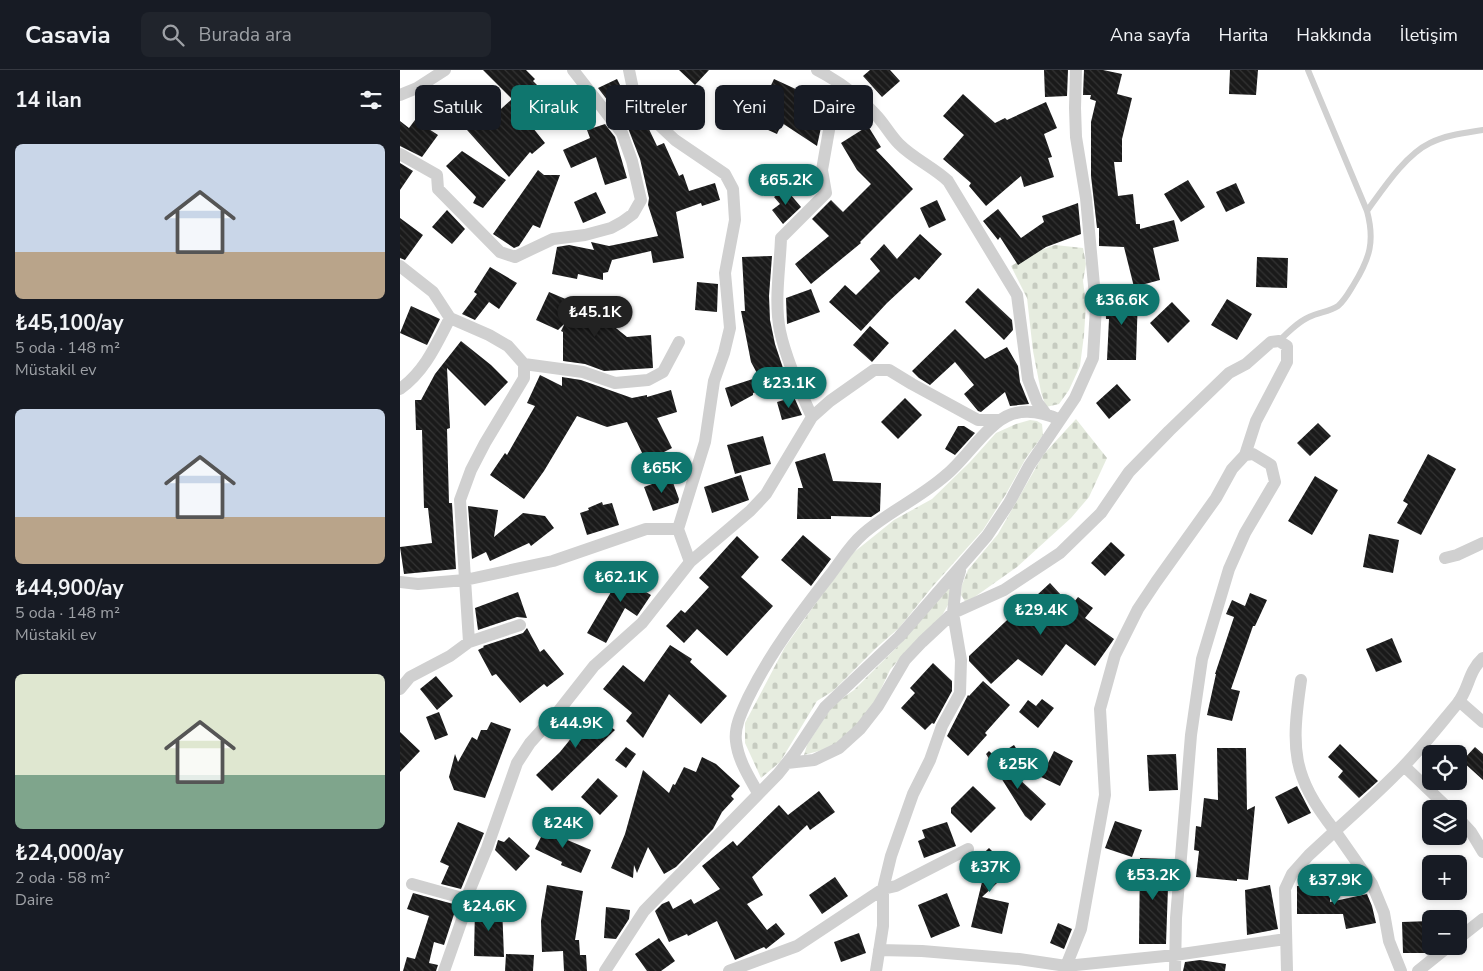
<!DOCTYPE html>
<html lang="tr">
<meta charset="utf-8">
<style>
:root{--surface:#171b24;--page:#20242c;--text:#f1f3f6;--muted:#9ea1a6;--line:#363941;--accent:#0f766e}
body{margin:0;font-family:"Nunito Sans",sans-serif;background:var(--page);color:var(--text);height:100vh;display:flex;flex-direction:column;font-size:19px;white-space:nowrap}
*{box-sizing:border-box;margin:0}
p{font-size:16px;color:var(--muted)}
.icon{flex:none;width:28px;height:28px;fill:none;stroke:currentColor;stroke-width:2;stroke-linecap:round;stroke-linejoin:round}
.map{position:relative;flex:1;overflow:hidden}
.sheet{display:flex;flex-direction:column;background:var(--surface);width:400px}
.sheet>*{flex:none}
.hud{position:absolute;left:15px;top:15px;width:475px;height:45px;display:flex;gap:10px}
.fabs{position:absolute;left:1022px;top:675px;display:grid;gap:10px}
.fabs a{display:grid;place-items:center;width:45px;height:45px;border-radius:8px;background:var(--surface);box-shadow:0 2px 8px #0003;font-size:25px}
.price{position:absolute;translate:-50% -42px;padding:0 11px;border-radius:18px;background:var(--accent);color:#fff;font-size:16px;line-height:32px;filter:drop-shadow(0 1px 2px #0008)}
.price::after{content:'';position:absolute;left:50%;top:30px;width:15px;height:11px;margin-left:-8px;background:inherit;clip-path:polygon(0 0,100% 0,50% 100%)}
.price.active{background:#222;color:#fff}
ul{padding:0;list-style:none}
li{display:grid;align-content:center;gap:10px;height:265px;padding:0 15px}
li span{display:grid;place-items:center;height:155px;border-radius:8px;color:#555}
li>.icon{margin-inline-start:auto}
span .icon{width:90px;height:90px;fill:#fffc;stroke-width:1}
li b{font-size:21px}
h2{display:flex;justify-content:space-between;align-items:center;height:60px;padding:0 15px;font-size:21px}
.chip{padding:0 18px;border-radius:8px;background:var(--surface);box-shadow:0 2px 8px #0003;font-size:18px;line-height:45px}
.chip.active{background:var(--accent);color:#fff}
header{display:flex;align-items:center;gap:30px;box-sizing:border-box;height:70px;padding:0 25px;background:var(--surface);border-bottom:1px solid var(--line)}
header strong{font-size:24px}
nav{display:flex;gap:28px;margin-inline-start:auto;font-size:18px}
.search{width:350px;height:45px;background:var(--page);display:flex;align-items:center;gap:12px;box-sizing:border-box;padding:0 18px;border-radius:8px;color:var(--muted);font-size:19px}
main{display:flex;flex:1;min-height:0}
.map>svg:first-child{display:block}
.cemetery{fill:url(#cemetery-stones)}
.building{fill:url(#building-back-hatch)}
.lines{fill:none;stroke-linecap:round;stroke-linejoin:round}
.lane{stroke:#d0d0d0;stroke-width:6}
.street{stroke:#d0d0d0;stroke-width:12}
</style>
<header>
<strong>Casavia</strong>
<div class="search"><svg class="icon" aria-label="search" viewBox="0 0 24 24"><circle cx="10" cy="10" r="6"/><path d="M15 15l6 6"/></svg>Burada ara</div>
<nav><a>Ana sayfa</a><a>Harita</a><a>Hakkında</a><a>İletişim</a></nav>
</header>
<main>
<section class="sheet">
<h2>14 ilan<svg class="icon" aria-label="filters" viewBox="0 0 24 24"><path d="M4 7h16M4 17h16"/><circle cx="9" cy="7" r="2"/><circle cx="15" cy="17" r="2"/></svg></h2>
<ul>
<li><span style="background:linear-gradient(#c9d6e8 70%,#b9a48a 0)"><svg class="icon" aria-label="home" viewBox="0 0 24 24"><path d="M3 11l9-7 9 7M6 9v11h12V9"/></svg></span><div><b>₺45,100/ay</b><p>5 oda · 148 m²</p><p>Müstakil ev</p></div></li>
<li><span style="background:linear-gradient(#c9d6e8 70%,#b9a48a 0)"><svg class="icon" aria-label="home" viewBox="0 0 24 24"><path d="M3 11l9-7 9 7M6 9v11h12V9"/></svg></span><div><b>₺44,900/ay</b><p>5 oda · 148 m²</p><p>Müstakil ev</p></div></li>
<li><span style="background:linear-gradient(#dfe7d0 65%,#7fa58c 0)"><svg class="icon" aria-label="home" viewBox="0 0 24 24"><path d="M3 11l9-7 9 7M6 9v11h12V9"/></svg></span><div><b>₺24,000/ay</b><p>2 oda · 58 m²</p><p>Daire</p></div></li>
</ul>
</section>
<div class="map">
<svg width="1083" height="901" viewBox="0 0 1083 901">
<defs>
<pattern id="cemetery-stones" width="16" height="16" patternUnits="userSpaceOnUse" patternTransform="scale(1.25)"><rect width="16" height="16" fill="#e6ecdf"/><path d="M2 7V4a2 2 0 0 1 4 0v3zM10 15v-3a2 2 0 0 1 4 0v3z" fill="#c6cbc0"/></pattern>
<pattern id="building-back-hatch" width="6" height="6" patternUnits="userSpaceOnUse" patternTransform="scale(1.25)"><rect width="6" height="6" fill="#1a1a1a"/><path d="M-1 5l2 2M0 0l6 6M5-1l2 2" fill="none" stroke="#333"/></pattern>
</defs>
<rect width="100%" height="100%" fill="#fff"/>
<path class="cemetery" d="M655,175L683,178L686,194L683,211L686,234L684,265L680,296L669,320L659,334L646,337L641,322L633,281L627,228L611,196L636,182Z
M676,349L707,388L689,427L671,448L617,497L566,533L561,525L562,515L568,500L598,464L643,385Z
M630,350L637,351L642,354L643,365L626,388L606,424L583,460L533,516L499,558L476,578L433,621L417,631L380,692L361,708L345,673V653L385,577L423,523L453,483L494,450L532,429L570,392L596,363L616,354Z
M550,517L549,533L544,542L533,558L505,582L490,600L472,638L443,669L426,679L404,685L407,675L433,635L454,620L500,574Z"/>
<path class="building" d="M83,0H126L135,9L133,11L153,31L129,53L145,73L132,84L130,82L109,107L59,51L77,34L90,49L112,29Z
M279,0H309L295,15Z
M470,0H490L500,11L482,27L463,6Z
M644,0H668L667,26L645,27Z
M684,0H703L722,4L717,24L732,28L722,69V92H714L718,126L733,124L736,154H740V159L774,150L779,171L753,178L760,210L734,217L724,177L699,176V158H697L691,106V52L696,31L690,29L691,25H683Z
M830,0H858L856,25L829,24Z
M217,9L227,29L212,36L198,18Z
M374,9L415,28L418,24L428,31L423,46L419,51L422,53L417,76L382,53L377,64L353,53Z
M563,24L595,53L605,48L607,50L646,32L657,58L644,64L652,87L648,88L654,107L624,117L621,106L586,136L569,116L571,113L543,89L564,65L543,46Z
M15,50L38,65L22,87L0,76V51L9,58Z
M243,51L247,55L257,76L264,73L279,106L283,104L289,121L315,113L320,130L302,136L301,133L276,142L284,188L253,193L251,181L212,190L208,202L203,203V210L178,204L177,209L152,204L157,177L169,175L194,180L191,172L209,176L258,166L248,135L249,128L240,89L228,58Z
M205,54L215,67L227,108L205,115L196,87L171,98L163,80L190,68L187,60Z
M468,56L481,77L476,80L513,119L460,172L461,173L411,214L395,194L429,166L412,149L431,130L443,142L471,114L457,100L441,73Z
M62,81L106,110L83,138L73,133L76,127L46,96Z
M0,93L13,101L0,120Z
M138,100L144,105H160L140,158L133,155L119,176L114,178L93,164Z
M788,110L805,137L781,152L764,124Z
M836,113L845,133L826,142L816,122Z
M385,118L401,137L383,154L372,140L380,134L374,127Z
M196,122L206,143L183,153L174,132Z
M537,130L546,150L529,158L520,138Z
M678,133L681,164L646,177L618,195L600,167L598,170L583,151L598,139L621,168L644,152L642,146Z
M47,140L65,159L52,174L32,157Z
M0,148L23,165L5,190L0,188Z
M520,164L542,184L519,210L515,207L487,233L461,261L429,232L445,215L456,225L480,201L470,189L484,174L497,189Z
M372,186L369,226L370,250L375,274L386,307L360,321L353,323V325L331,337L325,318L359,307L351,292L341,241H345L342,187Z
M857,187L888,188L887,218L856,217Z
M90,197L117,213L99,239L89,232L75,250L62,244L77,224L74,222Z
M297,212L318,214L317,242L295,240Z
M578,218L612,250L613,260L604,270L565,232Z
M411,219L420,242L387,254L386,228Z
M149,222L189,239L190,237L227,267L251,265L253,298L204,301L185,294L163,291V262L161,261L165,253L158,260L136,250Z
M738,224L736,290H707L709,249H706L705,225Z
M827,229L852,244L837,270L811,255Z
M772,232L790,251L768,273L750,253Z
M11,236L40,249L27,275L0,263Z
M470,256L489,273L472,292L453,275Z
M555,259L585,289L607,277L618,296L620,312L629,334L610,336L605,322L581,342L578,341L564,324L574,315L555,292L530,315L519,308L512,301Z
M61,271L91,295L108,312L85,336L47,298L50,358L47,359L49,433H52L56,499L4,504L0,477L32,473L28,438H24L22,360H16L15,330H21L35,304Z
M140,305L162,316V307L181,310L232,328L247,325V327L271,320L277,342L257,348L272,378L246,391L227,352L207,357L177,346L144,401L124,429L90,405L105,383L107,385L135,336L127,333Z
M717,314L731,330L709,349L696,333Z
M394,327L402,345L382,350L377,332Z
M505,328L522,345L498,369L481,352Z
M918,353L931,366L910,386L897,373Z
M558,356H564L575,363L555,385L545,379Z
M363,366L371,394L335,404L327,375Z
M425,383L433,411L481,413L480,441L471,447L431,446V449H397L398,418H403L395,392Z
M1028,384L1056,399L1021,465L997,453L1008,434L1003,431Z
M341,405L349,430L312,443L304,417Z
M915,406L938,420L912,465L888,451Z
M271,407L279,429L278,433L253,441L244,417Z
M202,432L203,435L212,433L219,455L187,465L180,443L189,440L188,438Z
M68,436L98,440L94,467L123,443L145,446L154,458L131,476L129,473L90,491L86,482L72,489Z
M969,464L999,470L993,503L963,497Z
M403,465L431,489L411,516L381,490Z
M337,466L359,487L341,507L373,536L327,586L297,559L284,573L266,556L281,540L285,543L309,517L299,508Z
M711,472L725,485L705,506L691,493Z
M228,493L247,503L239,518L251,525L237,546L225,538L206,573L187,563Z
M650,513L671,536L678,527L693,538L685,548L714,569L712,572L695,596L666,574L642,606L618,589L591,614L569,591V586L623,535L624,537Z
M118,522L127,548L117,547L78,560L75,538Z
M850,523L867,530L855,556H853L831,619L840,621L832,651L807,645L816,604H815L834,547L826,544L832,530L845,536Z
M127,558L140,582L144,579L164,604L147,617L144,614L120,633L96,604L92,606L78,580L84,577L83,576L123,563Z
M992,568L1002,592L976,602L966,579Z
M270,575L292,589L290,592L327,626L301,654L269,624L243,668L226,651L232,643L203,619L223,595L244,612Z
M533,593L552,611V621L534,654L532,653L525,660L501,638L515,623L510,618Z
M36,606L53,626L37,640L20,619Z
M583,611L610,635L585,663L587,665L568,686L547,666L568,625L569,626Z
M642,629L654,638L638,658L619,642L628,630L636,636Z
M186,638L215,660L152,721L136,705L160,682L177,661L171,657Z
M39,642L48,665L35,670L26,647Z
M91,652L111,659L85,728L54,720L49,707L55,684L58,692L72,667L77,670L81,660H87Z
M0,662L20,681L0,702Z
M940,674L978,711L959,728L938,707L943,701L928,687Z
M614,675L631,702L598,685Z
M226,677L236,684L226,698L215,690Z
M1075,677L1083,684V710L1062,691Z
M817,678H846L847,740L855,736L848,810L837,809V811L796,807L799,781L794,780L796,756L801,757L804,728L818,730Z
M589,681L646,734L631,751L625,746L586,684Z
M654,681L673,691L660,716L641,707Z
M776,684L778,720L749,721L747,685Z
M302,687L316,694L340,716L331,726L334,729L322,742L313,759L276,797L264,804L248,777L237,803L234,795L233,808L211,798L225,764L243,700L269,723L273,714L275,715L284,697L296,702Z
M198,708L218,726L200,745L181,727Z
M573,716L596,738L571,763L551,743V738Z
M897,716L911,743L888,754L875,727Z
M419,721L435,742L410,760L407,755L352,807L363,825L347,834L367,860L376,853L385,864L366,879L364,877L335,890L317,851L288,866L287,864L269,872L255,841L262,834L269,831L273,839L291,829L294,834L320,819L302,796L333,771L337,776L379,735L388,745Z
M715,751L742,760L732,787L705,778Z
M58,752L84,763L61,819L41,814L49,796L40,792Z
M547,752L556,776L524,788L518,771L525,768L522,760Z
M148,753L168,763L165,769L191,780L181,803L161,795L162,792L135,779Z
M109,767L130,786L116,801L95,780L98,770L104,772Z
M589,778L611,800L582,827L609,833L602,864L571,857L582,812L568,798Z
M740,788L769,789L766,874H739Z
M435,807L448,826L422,844L409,825Z
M147,815L183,821L175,870H179L180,885H186L187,901H164L163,881L142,882L141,851Z
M870,815L878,859L847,865L845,820Z
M897,816H930V832L967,824L972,836L976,853L946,859L943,844H897Z
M13,823L57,835L44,875L34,872L29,893L38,895L36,901H3L7,887L15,889L29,846L7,839Z
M547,823L560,856L531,868L518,835Z
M102,835L104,887L74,886L75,837Z
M206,837L230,840L229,849L216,869L204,868Z
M1031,851V880L1028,883H1003L1002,852Z
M658,853L672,859L664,879L650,873Z
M459,863L466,883L441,892L434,872Z
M259,868L275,891L261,901H247L235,884Z
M106,884L134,885L133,901H105Z
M800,890L826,894L825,901H783L785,892Z"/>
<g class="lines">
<path class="lane" d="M967,141C983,119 1005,85 1030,73C1046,65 1065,63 1083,60
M879,271C888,262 898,252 909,247C919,242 929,242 938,236C945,230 949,222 954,214C970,188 975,171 967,141L908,0"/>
<path class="street" d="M229,0L234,24L239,36L275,70L325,104L333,119L335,150L325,203L330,258L324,283L314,311L305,372L278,459L290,492
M417,0C438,11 459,26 475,44C484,53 490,65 499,74C514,89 533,97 548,111L617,225L628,309L637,332L646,344
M0,25L17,18L45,0
M0,84L37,105L38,119L100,182L115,187L153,169L185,165L211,158L222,152L233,144L241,130L232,91L222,63L173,0
M0,196L33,222L50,248L89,265L108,276L124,294V308L85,373L71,400L60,430L69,572
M124,294L183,302L215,313L248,310L263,302L279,272
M0,319C25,301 36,275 50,248
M412,347C400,321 386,289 380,261C374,231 380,198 381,168L426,123L422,100L432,43L443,17
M1045,488L1057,485L1083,473
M0,512L18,514L65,510L153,491L246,459H278
M0,619L10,607L50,586L69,572L120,555
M1059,631L1083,652
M387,693L414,690L439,678L460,659L478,636L505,590L522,572L553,543L604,520L660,483L701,443L729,402L769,361L829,303L846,294L871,272L879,271L887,276V292L856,351L845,385
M1004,696L1049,739
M358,723C349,707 338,690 336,671C334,657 342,641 348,628C370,583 399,545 430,505C441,491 449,476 463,464C488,442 520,428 546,405C566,389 588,352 612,344C629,339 645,343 660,350
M1059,749L1071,762L1083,782
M12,814L66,829
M1059,868L1083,849
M479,880L522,881L619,889L666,896L775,885L886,869
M44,901L64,844L66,829L87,778L117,693L130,673L157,643L194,596L242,553L290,492L350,441L366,424L412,347L430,331L474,300H489L512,314L578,350H599
M205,901L244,841L378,704L394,684L425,637L499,567L587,466L609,433L629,396L675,328L693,288L696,237L686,128L676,67L675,38L676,0
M329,901L397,876L483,819L496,816L568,779
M476,901L483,856V819L491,786L513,724L530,690L542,656L560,623L561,590L553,543L556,514L560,501
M664,901L681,859L705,725L700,639L715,585L738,539L756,512L816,428L832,399L845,385L853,384L871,395L875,412L845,463L829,499L802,589L791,665L776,848L775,901
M887,901L885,819L892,804L909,785L935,761C891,705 891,679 901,610
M1001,901L989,871L984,843L972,814L935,761C955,743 975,725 994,706C1017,684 1037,658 1057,634C1070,618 1067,603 1083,588
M1018,901L1049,876"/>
</g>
</svg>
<div class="fabs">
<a><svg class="icon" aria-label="locate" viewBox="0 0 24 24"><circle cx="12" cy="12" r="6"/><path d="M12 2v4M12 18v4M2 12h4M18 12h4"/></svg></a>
<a><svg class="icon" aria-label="layers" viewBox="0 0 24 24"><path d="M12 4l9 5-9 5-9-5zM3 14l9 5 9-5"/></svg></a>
<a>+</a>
<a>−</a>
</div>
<b class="price" style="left:386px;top:136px">₺65.2K</b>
<b class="price" style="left:722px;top:256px">₺36.6K</b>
<b class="price active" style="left:195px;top:268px">₺45.1K</b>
<b class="price" style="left:389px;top:339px">₺23.1K</b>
<b class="price" style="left:262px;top:424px">₺65K</b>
<b class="price" style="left:221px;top:533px">₺62.1K</b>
<b class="price" style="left:641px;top:566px">₺29.4K</b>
<b class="price" style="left:176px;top:679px">₺44.9K</b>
<b class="price" style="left:618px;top:720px">₺25K</b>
<b class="price" style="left:163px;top:779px">₺24K</b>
<b class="price" style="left:590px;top:823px">₺37K</b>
<b class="price" style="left:753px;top:831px">₺53.2K</b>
<b class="price" style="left:935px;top:836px">₺37.9K</b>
<b class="price" style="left:89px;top:862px">₺24.6K</b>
<div class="hud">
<a class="chip">Satılık</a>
<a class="chip active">Kiralık</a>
<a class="chip">Filtreler</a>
<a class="chip">Yeni</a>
<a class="chip">Daire</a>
</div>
</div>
</main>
